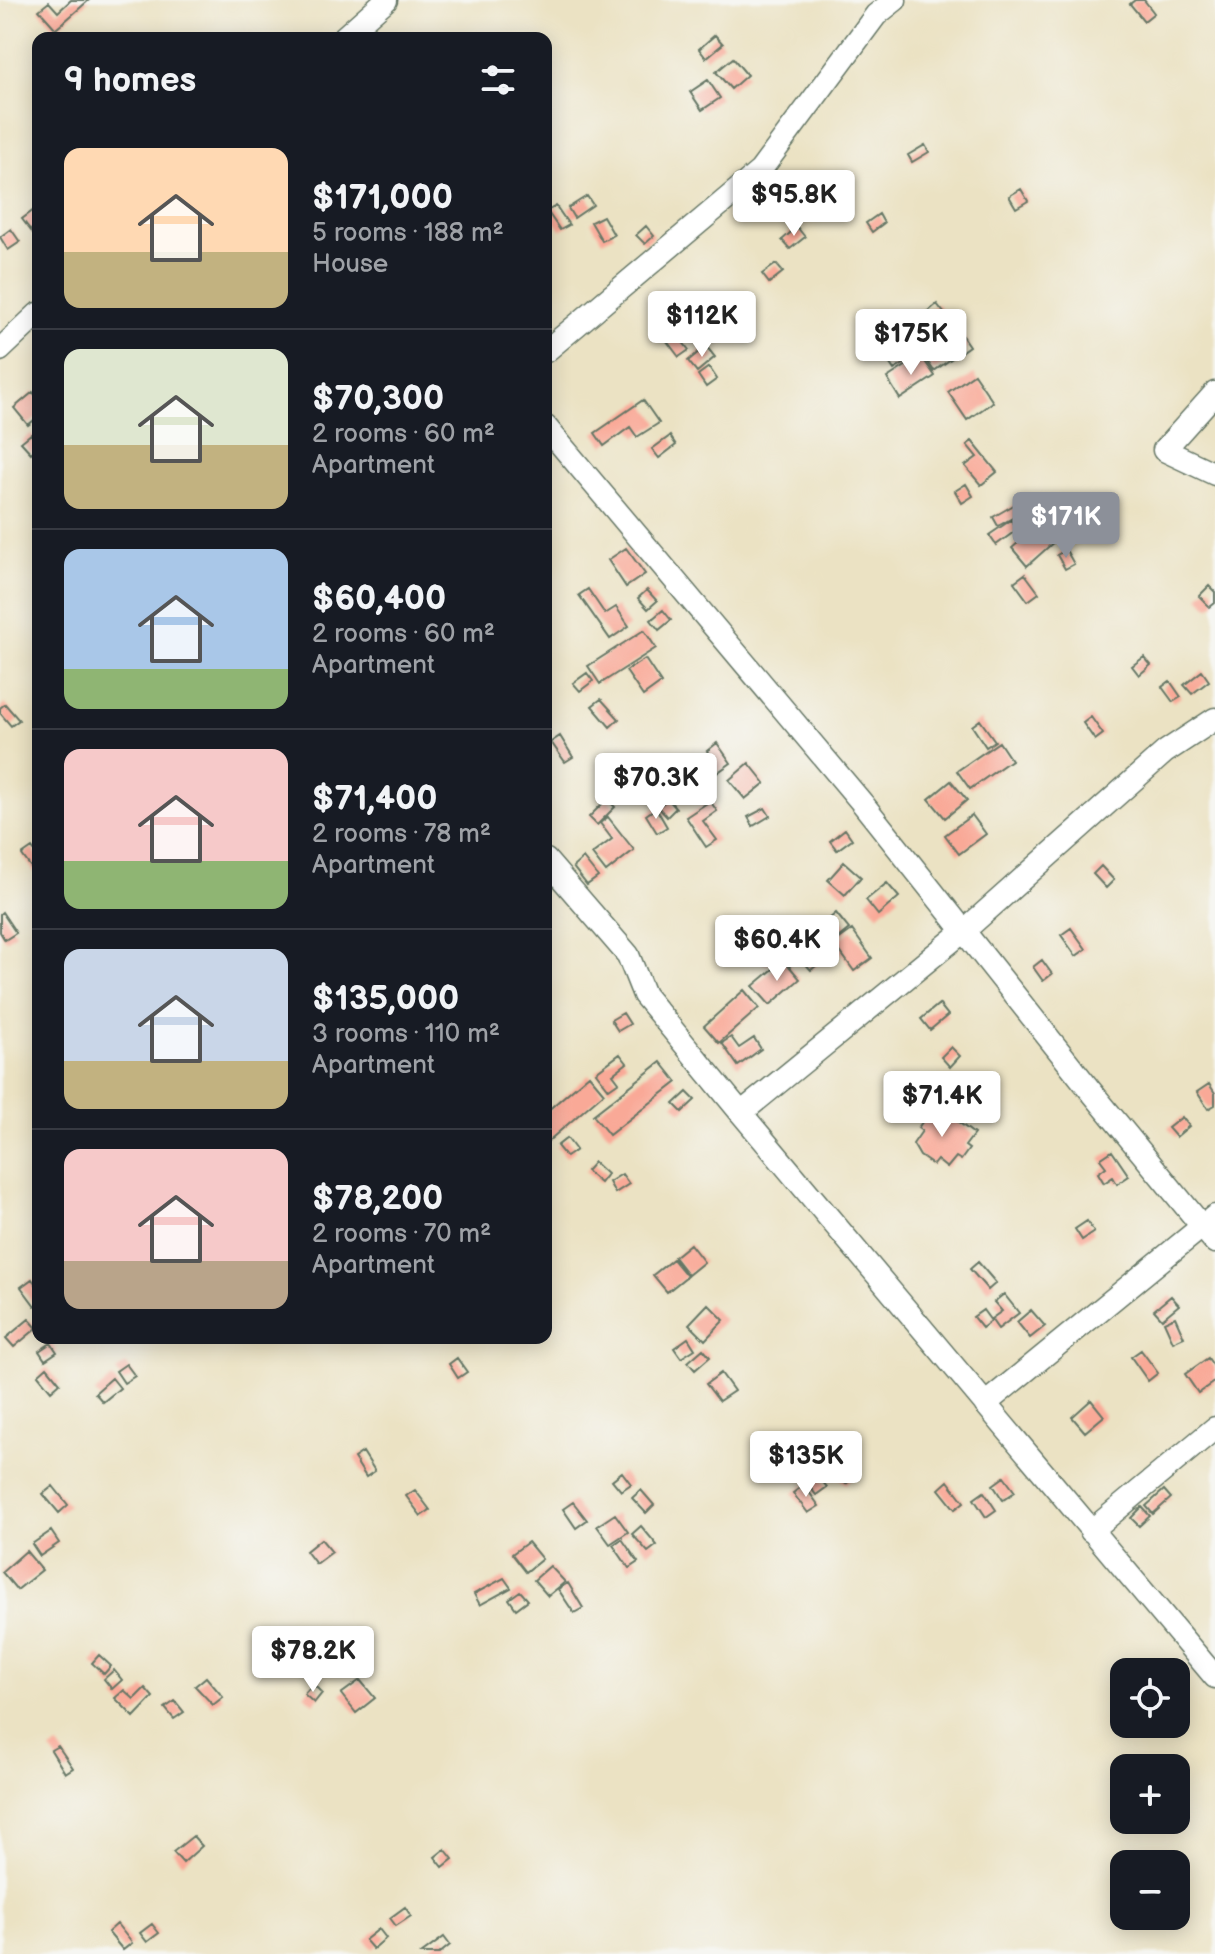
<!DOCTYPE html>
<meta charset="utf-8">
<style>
:root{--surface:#171b24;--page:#20242c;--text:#f1f3f6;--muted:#9ea1a6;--line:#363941;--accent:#8c9099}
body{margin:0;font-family:"Balsamiq Sans",sans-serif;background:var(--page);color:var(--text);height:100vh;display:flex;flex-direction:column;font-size:30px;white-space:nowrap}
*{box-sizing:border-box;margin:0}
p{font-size:26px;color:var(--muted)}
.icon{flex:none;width:44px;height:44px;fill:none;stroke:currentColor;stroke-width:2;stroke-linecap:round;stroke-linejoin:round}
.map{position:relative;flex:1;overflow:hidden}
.side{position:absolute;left:32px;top:32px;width:520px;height:1312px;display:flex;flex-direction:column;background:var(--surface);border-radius:16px;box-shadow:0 4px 20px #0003}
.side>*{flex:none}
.tools{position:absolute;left:1110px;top:1658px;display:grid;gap:16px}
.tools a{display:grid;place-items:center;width:80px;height:80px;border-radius:16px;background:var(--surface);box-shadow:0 4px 20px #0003;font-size:40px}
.price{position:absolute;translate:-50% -68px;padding:0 18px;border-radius:8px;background:#fff;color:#222;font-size:26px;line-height:52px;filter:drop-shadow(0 2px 4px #0008)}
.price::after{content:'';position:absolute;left:50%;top:48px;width:24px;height:18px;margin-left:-12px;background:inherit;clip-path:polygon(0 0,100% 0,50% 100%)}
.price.on{background:var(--accent);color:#fff}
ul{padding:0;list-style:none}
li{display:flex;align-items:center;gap:24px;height:200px;padding:0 32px}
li+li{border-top:2px solid var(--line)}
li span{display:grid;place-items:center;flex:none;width:224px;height:160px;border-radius:16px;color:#555}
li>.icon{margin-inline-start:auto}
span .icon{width:96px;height:96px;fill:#fffc;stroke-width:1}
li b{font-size:34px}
h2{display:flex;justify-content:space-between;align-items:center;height:96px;padding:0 32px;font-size:34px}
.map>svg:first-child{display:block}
.building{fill:#f9a997}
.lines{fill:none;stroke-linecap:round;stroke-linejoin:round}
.minor-casing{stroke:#676;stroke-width:25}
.minor{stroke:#fff;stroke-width:22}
</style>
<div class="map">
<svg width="1215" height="1954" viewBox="0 0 1215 1954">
<rect width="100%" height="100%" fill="#f6f6f2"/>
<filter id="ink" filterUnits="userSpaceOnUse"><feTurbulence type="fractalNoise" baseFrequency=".0125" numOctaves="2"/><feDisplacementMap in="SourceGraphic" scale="16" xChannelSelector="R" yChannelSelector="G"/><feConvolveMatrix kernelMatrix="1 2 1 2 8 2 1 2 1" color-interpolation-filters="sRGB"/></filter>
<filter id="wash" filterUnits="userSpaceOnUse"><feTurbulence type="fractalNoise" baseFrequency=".006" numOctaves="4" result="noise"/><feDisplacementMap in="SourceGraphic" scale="32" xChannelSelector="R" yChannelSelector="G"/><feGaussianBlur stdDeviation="1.8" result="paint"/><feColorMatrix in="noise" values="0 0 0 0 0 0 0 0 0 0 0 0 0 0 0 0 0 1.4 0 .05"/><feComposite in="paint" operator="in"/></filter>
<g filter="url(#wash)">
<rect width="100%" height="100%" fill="#ebe2c3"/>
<g id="blocks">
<path class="building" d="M71,0H89L56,29L39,10L49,2L58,12Z
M1135,0H1144L1154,13L1144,21L1130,4Z
M715,35L723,44L706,58L699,49Z
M733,58L747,75L731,89L716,72Z
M708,80L720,98L702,110L690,92Z
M925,145L929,152L912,162L908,155Z
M1021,189L1028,201L1016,208L1009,196Z
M587,196L593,205L574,218L568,208Z
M556,206L569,225L560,230L547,211Z
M38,207V240L22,219Z
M879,214L884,223L872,232L866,223Z
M603,216L614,235L602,241L591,222Z
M646,226L654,236L645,244L636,235Z
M797,227L805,237L790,249L782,240Z
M11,229L20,242L8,250L0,237Z
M776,264L783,272L769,283L762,274Z
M937,304L944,313L933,323L925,314Z
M716,312L727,324L718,332L707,321Z
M666,321L689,350L679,357L657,328Z
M909,325L917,336L897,349L890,339Z
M956,327L969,346L934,371L921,352Z
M706,346L715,357L697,372L688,361Z
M899,349L907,362L894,370L886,358Z
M921,356L935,376L900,399L887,378Z
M709,367L717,379L706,387L698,375Z
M974,374L993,402L967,420L948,392Z
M33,392L38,399V417L28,425L14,408Z
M643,400L659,423L637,437L630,427L604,446L595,433Z
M31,434L38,442V447L31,453L21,442Z
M670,436L676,445L659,458L652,449Z
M972,441L997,472L981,485L965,466L977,457L967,445Z
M966,484L973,496L962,503L955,491Z
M1019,502L1029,520L1018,527L1013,518L1016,516L998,526L993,517Z
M1011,520L1018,529L996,545L989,535Z
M1040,524L1055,541L1027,566L1012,548Z
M626,548L645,574L626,587L608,560Z
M1066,550L1074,564L1065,569L1057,555Z
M1025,574L1039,593L1028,601L1014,582Z
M1209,586L1215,592V603L1210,607L1199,596Z
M588,589L605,614L616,607L629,626L610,639L579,595Z
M647,590L657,601L648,609L638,598Z
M663,610L671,620L659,630L651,620Z
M644,630L656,648L600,684L588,666Z
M1144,657L1151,665L1139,675L1132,666Z
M645,659L661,683L643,696L626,671Z
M1202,671L1209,681L1192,694L1184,685Z
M587,673L593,681L580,691L573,683Z
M1170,681L1181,697L1173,702L1162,687Z
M601,699L619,719L610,727L592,706Z
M5,704L19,720L11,726L0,713V708Z
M1091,717L1103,734L1095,740L1083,723Z
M980,720L995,741L986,747L972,726Z
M560,736L573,757L565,762L551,742Z
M999,742L1011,760L970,789L957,771Z
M717,743L731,763L711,777L705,768L715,762L707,751Z
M749,763L765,783L745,799L729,780Z
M694,770L705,785L696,791L685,776Z
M951,781L967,800L945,818L929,799Z
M607,799L615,807L597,825L589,817Z
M668,799L676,808L667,817L658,807Z
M710,801L717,811L703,821L717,840L706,847L686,817Z
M656,808L667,827L657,833L646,815Z
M765,808L770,816L753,826L748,817Z
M972,815L986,834L959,854L945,835Z
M608,817L634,850L606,872L592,854L612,839L600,823Z
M845,829L852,839L837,850L830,841Z
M32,848L38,856V871L35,873L22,855Z
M583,858L598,877L587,885L573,867Z
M844,862L861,877L845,895L828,880Z
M1101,866L1114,880L1106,888L1093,874Z
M887,883L899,897L878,915L866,900Z
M2,912L16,933L5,940L0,932V914Z
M836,913L849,929L833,942L820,927Z
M1071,928L1086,949L1076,956L1061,935Z
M852,930L872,958L854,971L834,943Z
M764,941L777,956L766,965L753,950Z
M807,941L823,960L811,970L795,952Z
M784,960L800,979L770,1005L753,986Z
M1042,960L1052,974L1043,981L1033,967Z
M744,990L759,1008L719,1043L704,1026Z
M939,1004L948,1015L930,1030L921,1019Z
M623,1013L630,1024L618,1031L611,1020Z
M731,1037L739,1048L754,1038L761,1049L738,1066L722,1043Z
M951,1047L960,1056L950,1067L941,1057Z
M620,1054L627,1063L613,1074L619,1082L609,1089L596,1072Z
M661,1062L677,1082L609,1135L593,1115Z
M589,1075L604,1093L546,1143V1112Z
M1209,1084L1215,1093V1105L1208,1109L1197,1092Z
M969,1087L984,1102L973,1114L957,1099Z
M687,1092L695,1100L682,1112L674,1104Z
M940,1108L974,1134L965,1146L969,1149L961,1160L956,1157L947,1168L937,1160L933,1165L920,1156L913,1144L922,1131L918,1128L927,1115L932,1118Z
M1182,1117L1189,1126L1176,1137L1168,1128Z
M567,1138L576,1150L566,1157L557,1146Z
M1112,1151L1129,1176L1117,1184L1113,1177L1104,1183L1098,1173L1106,1167L1100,1159Z
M594,1162L607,1174L600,1183L586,1171Z
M622,1174L629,1184L615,1193L609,1182Z
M1087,1221L1094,1232L1082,1240L1075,1229Z
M690,1244L704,1262L688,1275L674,1257Z
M673,1259L687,1276L667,1292L653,1275Z
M978,1262L996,1283L988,1290L970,1269Z
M32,1279L38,1287V1304L35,1306L21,1287Z
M1004,1294L1019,1313L998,1329L991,1319L1002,1311L994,1302Z
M1171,1296L1179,1305L1162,1319L1154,1310Z
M708,1304L724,1320L705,1340L689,1324Z
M983,1310L991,1321L982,1328L973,1317Z
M1031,1310L1045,1326L1030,1338L1017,1322Z
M1175,1317L1184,1337L1173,1342L1164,1322Z
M29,1319L37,1328L14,1347L6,1338Z
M688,1338L695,1349L681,1358L674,1348Z
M51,1343L57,1352L45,1360L39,1351Z
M703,1349L710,1357L695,1370L688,1362Z
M1141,1350L1158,1373L1148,1381L1131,1357Z
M457,1358L467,1372L458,1378L449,1364Z
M1208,1358L1215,1368V1381L1198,1393L1185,1374Z
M126,1364L135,1376L124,1383L116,1371Z
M47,1367L60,1383L51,1391L38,1375Z
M721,1373L734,1391L719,1401L706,1384Z
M112,1378L120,1388L103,1402L95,1393Z
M1091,1400L1104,1416L1085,1432L1072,1417Z
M363,1452L375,1471L366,1477L354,1458Z
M842,1465L854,1476L846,1484L834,1473Z
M622,1472L631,1484L621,1491L612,1480Z
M818,1476L827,1487L816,1495L808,1484Z
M1004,1477L1015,1492L1003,1500L993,1485Z
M948,1481L964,1502L955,1509L939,1489Z
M804,1485L819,1506L808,1513L793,1493Z
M53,1486L68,1505L59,1513L43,1494Z
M415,1490L430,1510L421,1516L406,1496Z
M641,1490L654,1505L646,1513L632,1498Z
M1164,1490L1171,1498L1153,1514L1146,1506Z
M984,1492L996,1510L986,1517L974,1499Z
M573,1502L587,1520L576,1528L563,1509Z
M1142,1507L1150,1516L1139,1526L1131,1518Z
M615,1514L628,1532L610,1544L597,1526Z
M641,1526L657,1545L648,1552L632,1534Z
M51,1531L59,1543L40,1556L32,1544Z
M321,1539L332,1552L316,1564L306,1551Z
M622,1539L638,1562L629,1568L613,1545Z
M528,1542L542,1559L526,1572L512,1554Z
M26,1551L42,1570L17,1590L2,1572Z
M550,1566L565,1582L548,1596L534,1580Z
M504,1578L511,1588L480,1605L474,1594Z
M568,1583L583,1608L574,1613L558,1589Z
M520,1591L528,1600L516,1609L509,1599Z
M99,1655L111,1666L104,1674L92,1663Z
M114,1670L122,1680L112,1689L104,1679Z
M206,1677L223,1697L213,1705L195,1686Z
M360,1680L375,1698L356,1713L341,1694Z
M313,1684L322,1693L314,1703L304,1694Z
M145,1688L153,1697L134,1717L115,1698L124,1690L134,1699Z
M175,1701L184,1712L174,1719L165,1708Z
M58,1746L73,1768L65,1773L51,1750Z
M193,1836L202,1846L183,1863L173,1852Z
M445,1849L453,1859L443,1867L435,1857Z
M405,1907L411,1916L396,1926L390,1918Z
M117,1924L132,1943L123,1950L108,1932Z
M152,1924L159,1933L147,1942L140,1933Z
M379,1929L386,1938L373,1949L365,1940Z
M444,1937L450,1945L439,1954H421Z"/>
</g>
</g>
<g filter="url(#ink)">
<use href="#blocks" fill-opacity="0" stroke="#676" stroke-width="2"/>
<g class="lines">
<defs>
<path id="minor" d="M343,38L386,0
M0,350L38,314
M546,351L760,171L876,15L895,0
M1215,393L1164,450L1215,474
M546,427L863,804L1090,1090L1215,1242
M1215,719L1165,752L965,930L741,1113L1215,1677
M546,860L628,955L644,995L741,1113
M985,1404L1215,1216
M1091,1531L1215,1428"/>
</defs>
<use href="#minor" class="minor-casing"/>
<use href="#minor" class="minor"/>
</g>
</g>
</svg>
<div class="tools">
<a><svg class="icon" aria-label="locate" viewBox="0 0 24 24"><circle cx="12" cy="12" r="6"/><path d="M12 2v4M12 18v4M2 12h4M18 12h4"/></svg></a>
<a>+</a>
<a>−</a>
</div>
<b class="price" style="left:794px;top:238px">$95.8K</b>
<b class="price" style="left:702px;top:359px">$112K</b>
<b class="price" style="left:911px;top:377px">$175K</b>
<b class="price on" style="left:1066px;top:560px">$171K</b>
<b class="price" style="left:656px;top:821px">$70.3K</b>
<b class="price" style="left:777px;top:983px">$60.4K</b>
<b class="price" style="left:942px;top:1139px">$71.4K</b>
<b class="price" style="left:806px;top:1499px">$135K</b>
<b class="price" style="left:313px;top:1694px">$78.2K</b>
<section class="side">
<h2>9 homes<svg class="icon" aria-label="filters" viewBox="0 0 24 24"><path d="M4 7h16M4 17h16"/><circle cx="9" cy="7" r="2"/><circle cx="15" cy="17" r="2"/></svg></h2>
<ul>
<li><span style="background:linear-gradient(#ffd9b3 65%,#c2b280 0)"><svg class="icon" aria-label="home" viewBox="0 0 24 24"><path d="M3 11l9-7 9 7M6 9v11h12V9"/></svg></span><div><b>$171,000</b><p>5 rooms · 188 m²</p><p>House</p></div></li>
<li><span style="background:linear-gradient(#dfe7d0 60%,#c2b280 0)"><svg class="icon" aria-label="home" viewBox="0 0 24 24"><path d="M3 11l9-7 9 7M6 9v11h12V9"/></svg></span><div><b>$70,300</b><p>2 rooms · 60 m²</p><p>Apartment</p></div></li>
<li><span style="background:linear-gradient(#a9c7e8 75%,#8fb573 0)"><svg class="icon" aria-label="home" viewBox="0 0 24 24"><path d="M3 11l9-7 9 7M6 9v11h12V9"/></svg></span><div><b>$60,400</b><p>2 rooms · 60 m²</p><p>Apartment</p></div></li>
<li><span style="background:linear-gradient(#f6c9c9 70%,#8fb573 0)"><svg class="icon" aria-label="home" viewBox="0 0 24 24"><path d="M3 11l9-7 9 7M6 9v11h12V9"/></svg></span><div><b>$71,400</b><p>2 rooms · 78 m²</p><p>Apartment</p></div></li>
<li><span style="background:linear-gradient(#c9d6e8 70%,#c2b280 0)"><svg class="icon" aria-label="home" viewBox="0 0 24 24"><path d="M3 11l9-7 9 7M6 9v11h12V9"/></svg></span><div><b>$135,000</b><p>3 rooms · 110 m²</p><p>Apartment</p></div></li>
<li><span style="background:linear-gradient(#f6c9c9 70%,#b9a48a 0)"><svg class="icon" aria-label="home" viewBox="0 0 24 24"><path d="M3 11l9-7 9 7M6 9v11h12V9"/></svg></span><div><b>$78,200</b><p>2 rooms · 70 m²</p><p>Apartment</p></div></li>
</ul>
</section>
</div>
